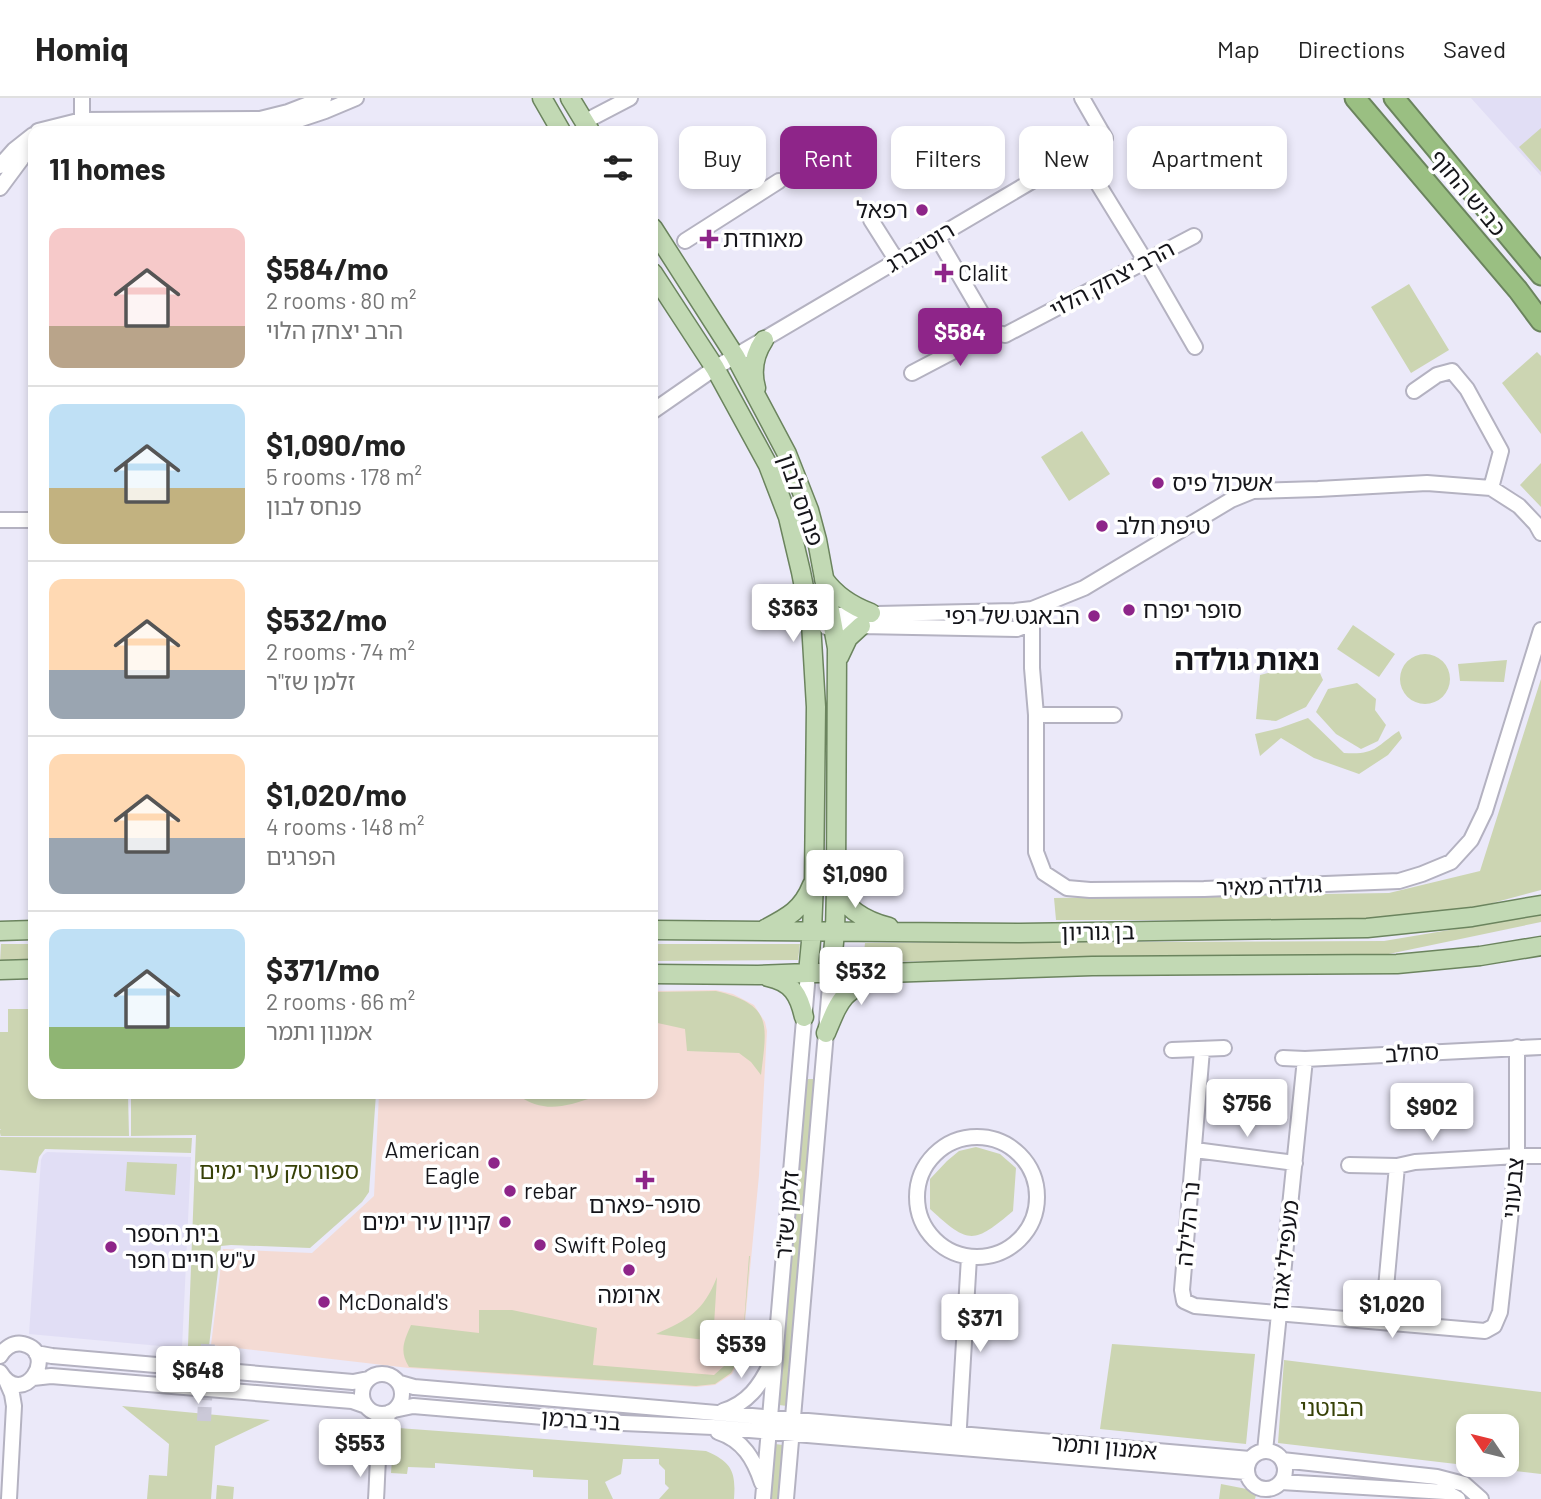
<!DOCTYPE html>
<meta charset="utf-8">
<style>
:root{--surface:#fff;--page:#f6f6f6;--text:#222;--muted:#767676;--line:#e0e0e0;--accent:#8e2589}
body{margin:0;font-family:Barlow,"Noto Sans Hebrew",sans-serif;background:var(--page);color:var(--text);height:100vh;display:flex;flex-direction:column;font-size:26px;white-space:nowrap}
*{box-sizing:border-box;margin:0}
p{font-size:23px;color:var(--muted)}
.icon{flex:none;width:38px;height:38px;fill:none;stroke:currentColor;stroke-width:2;stroke-linecap:round;stroke-linejoin:round}
.map{position:relative;flex:1;overflow:hidden}
.panel{position:absolute;left:28px;top:28px;width:630px;height:973px;display:flex;flex-direction:column;background:var(--surface);border-radius:14px;box-shadow:0 4px 10px #0003}
.panel>*{flex:none}
.hud{position:absolute;left:679px;top:28px;width:665px;height:63px;display:flex;gap:14px}
.needle{width:46px;rotate:305deg}
.fabs{position:absolute;left:1456px;top:1316px;display:grid;gap:14px}
.fabs a{display:grid;place-items:center;width:63px;height:63px;border-radius:14px;background:var(--surface);box-shadow:0 4px 10px #0003;font-size:35px}
.price{position:absolute;translate:-50% -60px;padding:0 16px;border-radius:7px;background:#fff;color:#222;font-size:23px;line-height:46px;filter:drop-shadow(0 2px 4px #0008)}
.price::after{content:'';position:absolute;left:50%;top:42px;width:21px;height:16px;margin-left:-10px;background:inherit;clip-path:polygon(0 0,100% 0,50% 100%)}
.price.active{background:var(--accent);color:#fff}
ul{padding:0;list-style:none}
li{display:flex;align-items:center;gap:21px;height:175px;padding:0 21px}
li+li{border-top:2px solid var(--line)}
li span{display:grid;place-items:center;flex:none;width:196px;height:140px;border-radius:14px;color:#555}
li>.icon{margin-inline-start:auto}
span .icon{width:84px;height:84px;fill:#fffc;stroke-width:1}
li b{font-size:30px}
h2{display:flex;justify-content:space-between;align-items:center;height:84px;padding:0 21px;font-size:30px}
.pill{padding:0 24px;border-radius:14px;background:var(--surface);box-shadow:0 4px 10px #0003;font-size:24px;line-height:63px}
.pill.active{background:var(--accent);color:#fff}
header{display:flex;align-items:center;gap:42px;box-sizing:border-box;height:98px;padding:0 35px;background:var(--surface);border-bottom:2px solid var(--line)}
header strong{font-size:33px}
nav{display:flex;gap:38px;margin-inline-start:auto;font-size:24px}
.map>svg:first-child{display:block}
.commercial{fill:#f4dbd4}
.built{fill:#e1def5}
.green{fill:#ccd5b2;fill-rule:evenodd}
.lines{fill:none;stroke-linecap:round;stroke-linejoin:round}
.minor-tunnel{stroke:#cbc9d8;stroke-width:14;stroke-dasharray:14 7;stroke-linecap:butt}
.minor-casing{stroke:#b4b2c1;stroke-width:18}
.major-casing{stroke:#6b845e;stroke-width:21}
.highway-casing{stroke:#6b845e;stroke-width:23}
.minor{stroke:#fff;stroke-width:14}
.major{stroke:#c2d9b4;stroke-width:18}
.highway{stroke:#9abf82;stroke-width:19}
.poi-dot{fill:#8e2589;stroke:#fff;stroke-width:2.5}
.labels{text-anchor:middle;stroke-width:7;stroke-linejoin:round;paint-order:stroke}
.street-label{font-size:23px;fill:#15151a;stroke:#fff}
.poi-label{font-size:23px;fill:#15151a;stroke:#fff;text-anchor:start}
.park-label{font-size:23px;fill:#374107;stroke:#fff}
.district-label{font-size:30px;font-weight:bold;fill:#15151a;stroke:#fff}
</style>
<header>
<strong>Homiq</strong>
<nav><a>Map</a><a>Directions</a><a>Saved</a></nav>
</header>
<div class="map">
<svg width="1541" height="1401" viewBox="0 0 1541 1401">
<rect width="100%" height="100%" fill="#ebe9f9"/>
<path class="commercial" d="M716,892L733,896L754,907L765,924L767,933L759,1077L742,1256L732,1276L715,1287L696,1289L409,1270L211,1247L223,1151L312,1155L374,1098L379,996H653V893Z"/>
<path class="built" d="M1471,0H1541V78Z
M47,1054L191,1059L182,1250L29,1236L41,1062L43,1057Z"/>
<path class="green" d="M1541,30V74L1519,49Z
M1409,186L1449,252L1411,275L1371,209Z
M1537,254L1541,258V336L1502,285Z
M1082,333L1110,376L1069,403L1041,359Z
M1541,365V409L1520,387Z
M1353,527L1395,556L1379,579L1337,551Z
M1400 581a25 25 0 1 1 50 0a25 25 0 1 1-50 0Z
M1507,562L1504,584L1460,583L1458,566Z
M1285,571L1319,573L1323,582L1306,609L1276,623L1256,621L1260,577Z
M1541,581V792L1485,807L1385,822H1056L1054,800L1389,795L1480,773Z
M1357,585L1376,601L1375,612L1386,627L1378,643L1361,651L1336,636L1316,614L1328,591Z
M1308,620L1344,655C1376,657 1375,649 1399,633L1402,640L1388,657L1359,676L1314,660L1281,640L1260,658L1255,636L1280,630Z
M1541,813V824L1384,857L863,864L865,845L1384,843L1491,825Z
M1,846H33V865H0Z
M653,846H800L798,862L653,863Z
M716,893C773,907 767,926 761,977L751,964L739,955L687,953L685,931L653,924V894Z
M8,911H33V996H128L129,1038H1V1035L0,1039L192,1040L191,1055L45,1051L39,1059L36,1075L0,1072V1032H1L0,1031V934H8Z
M807,981H815L787,1308L779,1307Z
M131,996H376L369,1094L362,1104L310,1150L231,1147L221,1148L209,1248H188L196,1037L131,1038Z
M516,996H594V999C564,1009 544,1016 516,996Z
M976,1049L1000,1056L1016,1070L1013,1113C974,1146 969,1147 930,1111V1081L947,1063L959,1053Z
M127,1064L177,1066L175,1097L125,1093Z
M749,1158H750L742,1254L731,1275L715,1286L696,1288L409,1269C399,1253 404,1243 411,1227L479,1235V1212H512L597,1230L593,1267L714,1277L742,1252Z
M717,1179L713,1243L656,1236C689,1221 703,1214 717,1179Z
M1112,1246L1255,1256L1246,1346L1100,1331Z
M1284,1262L1541,1294V1376L1278,1345ZM1507,1328V1367H1468V1328Z
M122,1308L270,1322L215,1348L211,1401H147L149,1377L167,1378L169,1346Z
M398,1330L706,1353C732,1364 736,1374 734,1401H659L669,1390L665,1386V1372L659,1366V1361H623L621,1376L605,1384L613,1401H588V1382L533,1379V1372L435,1365V1370L408,1369L407,1376L391,1375L394,1332Z
M775,1346L783,1347L779,1401H771Z
M1221,1386L1257,1393L1255,1401H1219Z
M217,1387L234,1389L233,1401H216Z"/>
<g class="lines">
<path class="minor-tunnel" d="M204,1323L208,1244"/>
<defs>
<path id="minor" d="M584,24L630,0
M38,33L82,22L260,21L288,14L324,0
M82,33V0
M174,33L274,30L325,13L356,0
M1079,55L1146,164L1195,249
M0,68L14,52L33,37
M0,90L23,59L33,53
M871,122L897,163
M937,139L992,233L1005,237L1194,138
M685,143L779,83
M912,275L992,233
M1414,293L1437,277L1452,273L1467,291L1501,353L1491,390
M653,313L715,270L1105,40L1082,0
M0,422H33
M1032,511V570L1036,617V754L1044,775L1067,790L1090,792L1204,791L1399,783L1422,776L1451,764L1471,742L1485,713L1541,532
M811,525L831,517L1015,513L1032,511L1084,490L1231,402L1253,393L1318,391L1427,385L1491,390L1519,408L1536,426L1541,435
M826,529L834,531L861,528L1017,531L1032,525
M1036,617H1114
M1172,952L1224,950
M1202,952L1182,1192L1184,1203L1195,1208L1485,1233L1494,1228L1500,1214L1517,1058V949
M1283,960L1305,961L1541,949
M917 1099a60 60 0 1 1 120 0a60 60 0 1 1-120 0Z
M1195,1052L1295,1065
M1349,1067L1397,1068L1415,1064L1517,1058H1541
M1383,1223L1397,1068
M36,1255L52,1258L353,1284L368,1281
M0,1258C5,1250 13,1244 23,1246C60,1255 23,1312 0,1274
M362 1296a20 20 0 1 1 40 0a20 20 0 1 1-40 0Z
M33,1280L51,1278L352,1303L366,1308
M6,1282L12,1296L14,1308L9,1401
M400,1285L414,1289L1250,1361
M394,1312L413,1308L601,1324L713,1329L1246,1374
M723,1313C748,1305 760,1288 771,1265
M718,1334C743,1342 754,1361 762,1385
M958,1345L969,1159
M1247 1372a19 19 0 1 1 38 0a19 19 0 1 1-38 0Z
M1265,1353L1305,961
M1282,1362L1437,1379L1464,1386L1481,1401
M1281,1384L1446,1394L1458,1401
M376,1401C378,1375 376,1336 390,1314
M763,1401L808,875
M786,1401L831,876"/>
<path id="major" d="M542,0L561,33
M570,0L590,33
M653,130L735,258L787,356L809,412L817,442L837,550L836,789L835,834L831,876
M653,175L715,270L768,367L788,419L801,474L811,525L816,609L814,784L812,833L808,875
M756,290C751,272 754,257 764,242
M824,481C836,498 852,508 871,515
M839,559L848,540L861,528
M836,789C845,812 866,823 889,829
M765,831C788,819 802,812 812,787
M653,832L1020,835L1367,830L1472,819L1541,807
M0,833L33,832
M0,872L33,871
M653,876L758,877L808,875H886L1092,868L1397,866L1480,858L1541,848
M768,879C792,884 799,897 804,919
M826,935C841,899 842,894 878,879"/>
<path id="highway" d="M1355,0L1518,192L1541,223
M1394,0L1541,177"/>
</defs>
<use href="#minor" class="minor-casing"/>
<use href="#major" class="major-casing"/>
<use href="#highway" class="highway-casing"/>
<use href="#minor" class="minor"/>
<use href="#major" class="major"/>
<use href="#highway" class="highway"/>
</g>
<g class="poi-dot">
<circle cx="922" cy="112" r="7"/>
<path d="M705.5 130.5h7v7h7v7h-7v7h-7v-7h-7v-7h7z"/>
<path d="M940.5 164.5h7v7h7v7h-7v7h-7v-7h-7v-7h7z"/>
<circle cx="1158" cy="385" r="7"/>
<circle cx="1102" cy="428" r="7"/>
<circle cx="1129" cy="512" r="7"/>
<circle cx="1094" cy="518" r="7"/>
<circle cx="494" cy="1065" r="7"/>
<path d="M641.5 1071.5h7v7h7v7h-7v7h-7v-7h-7v-7h7z"/>
<circle cx="510" cy="1093" r="7"/>
<circle cx="505" cy="1124" r="7"/>
<circle cx="540" cy="1147" r="7"/>
<circle cx="111" cy="1149" r="7"/>
<circle cx="629" cy="1172" r="7"/>
<circle cx="324" cy="1204" r="7"/>
</g>
<g class="labels">
<g class="street-label">
<text transform="translate(1468 95) rotate(50)" y="8">כביש החוף</text>
<text transform="translate(920 149) rotate(-31)" y="8">רוטנברג</text>
<text transform="translate(1112 181) rotate(-28)" y="8">הרב יצחק הלוי</text>
<text transform="translate(801 402) rotate(71)" y="8">פנחס לבון</text>
<text transform="translate(1269 788) rotate(-2)" y="8">גולדה מאיר</text>
<text transform="translate(1098 834) rotate(-1)" y="8">בן גוריון</text>
<text transform="translate(1412 955) rotate(-3)" y="8">סחלב</text>
<text transform="translate(1513 1090) rotate(-85)" y="8">צבעוני</text>
<text transform="translate(787 1117) rotate(-85)" y="8">זלמן שז"ר</text>
<text transform="translate(1188 1126) rotate(-85)" y="8">נר הלילה</text>
<text transform="translate(1285 1157) rotate(-84)" y="8">מעפילי אגוז</text>
<text transform="translate(581 1322) rotate(4)" y="8">בני ברמן</text>
<text transform="translate(1104 1349) rotate(5)" y="8">אמנון ותמר</text>
</g>
<g class="poi-label">
<text x="908" y="120" text-anchor="end">רפאל</text>
<text x="723" y="149">מאוחדת</text>
<text x="958" y="183">Clalit</text>
<text x="1172" y="393">אשכול פיס</text>
<text x="1116" y="436">טיפת חלב</text>
<text x="1143" y="520">סופר יפרח</text>
<text x="1080" y="526" text-anchor="end">הבאגט של רפי</text>
<text x="480" y="1060" text-anchor="end">American<tspan x="480" dy="26">Eagle</tspan></text>
<text x="524" y="1101">rebar</text>
<text x="645" y="1115" text-anchor="middle">סופר-פארם</text>
<text x="491" y="1132" text-anchor="end">קניון עיר ימים</text>
<text x="125" y="1144">בית הספר<tspan x="125" dy="26">ע"ש חיים חפר</tspan></text>
<text x="554" y="1155">Swift Poleg</text>
<text x="629" y="1205" text-anchor="middle">ארומה</text>
<text x="338" y="1212">McDonald's</text>
</g>
<g class="park-label">
<text x="279" y="1081">ספורטק עיר ימים</text>
<text x="1332" y="1318">הבוטני</text>
</g>
<g class="district-label">
<text x="1247" y="572">נאות גולדה</text>
</g>
</g>
</svg>
<div class="fabs">
<a><svg class="needle" viewBox="-14 -14 28 28"><path d="M0-13l5 13h-10z" fill="#e53935"/><path d="M0 13l5-13h-10z" fill="#767676"/></svg></a>
</div>
<b class="price active" style="left:960px;top:270px">$584</b>
<b class="price" style="left:793px;top:546px">$363</b>
<b class="price" style="left:855px;top:812px">$1,090</b>
<b class="price" style="left:861px;top:909px">$532</b>
<b class="price" style="left:1247px;top:1041px">$756</b>
<b class="price" style="left:1432px;top:1045px">$902</b>
<b class="price" style="left:1392px;top:1242px">$1,020</b>
<b class="price" style="left:980px;top:1256px">$371</b>
<b class="price" style="left:741px;top:1282px">$539</b>
<b class="price" style="left:198px;top:1308px">$648</b>
<b class="price" style="left:360px;top:1381px">$553</b>
<div class="hud">
<a class="pill">Buy</a>
<a class="pill active">Rent</a>
<a class="pill">Filters</a>
<a class="pill">New</a>
<a class="pill">Apartment</a>
</div>
<section class="panel">
<h2>11 homes<svg class="icon" aria-label="filters" viewBox="0 0 24 24"><path d="M4 7h16M4 17h16"/><circle cx="9" cy="7" r="2"/><circle cx="15" cy="17" r="2"/></svg></h2>
<ul>
<li><span style="background:linear-gradient(#f6c9c9 70%,#b9a48a 0)"><svg class="icon" aria-label="home" viewBox="0 0 24 24"><path d="M3 11l9-7 9 7M6 9v11h12V9"/></svg></span><div><b>$584/mo</b><p>2 rooms · 80 m²</p><p>הרב יצחק הלוי</p></div></li>
<li><span style="background:linear-gradient(#bfe0f5 60%,#c2b280 0)"><svg class="icon" aria-label="home" viewBox="0 0 24 24"><path d="M3 11l9-7 9 7M6 9v11h12V9"/></svg></span><div><b>$1,090/mo</b><p>5 rooms · 178 m²</p><p>פנחס לבון</p></div></li>
<li><span style="background:linear-gradient(#ffd9b3 65%,#9aa5b1 0)"><svg class="icon" aria-label="home" viewBox="0 0 24 24"><path d="M3 11l9-7 9 7M6 9v11h12V9"/></svg></span><div><b>$532/mo</b><p>2 rooms · 74 m²</p><p>זלמן שז&quot;ר</p></div></li>
<li><span style="background:linear-gradient(#ffd9b3 60%,#9aa5b1 0)"><svg class="icon" aria-label="home" viewBox="0 0 24 24"><path d="M3 11l9-7 9 7M6 9v11h12V9"/></svg></span><div><b>$1,020/mo</b><p>4 rooms · 148 m²</p><p>הפרגים</p></div></li>
<li><span style="background:linear-gradient(#bfe0f5 70%,#8fb573 0)"><svg class="icon" aria-label="home" viewBox="0 0 24 24"><path d="M3 11l9-7 9 7M6 9v11h12V9"/></svg></span><div><b>$371/mo</b><p>2 rooms · 66 m²</p><p>אמנון ותמר</p></div></li>
</ul>
</section>
</div>
